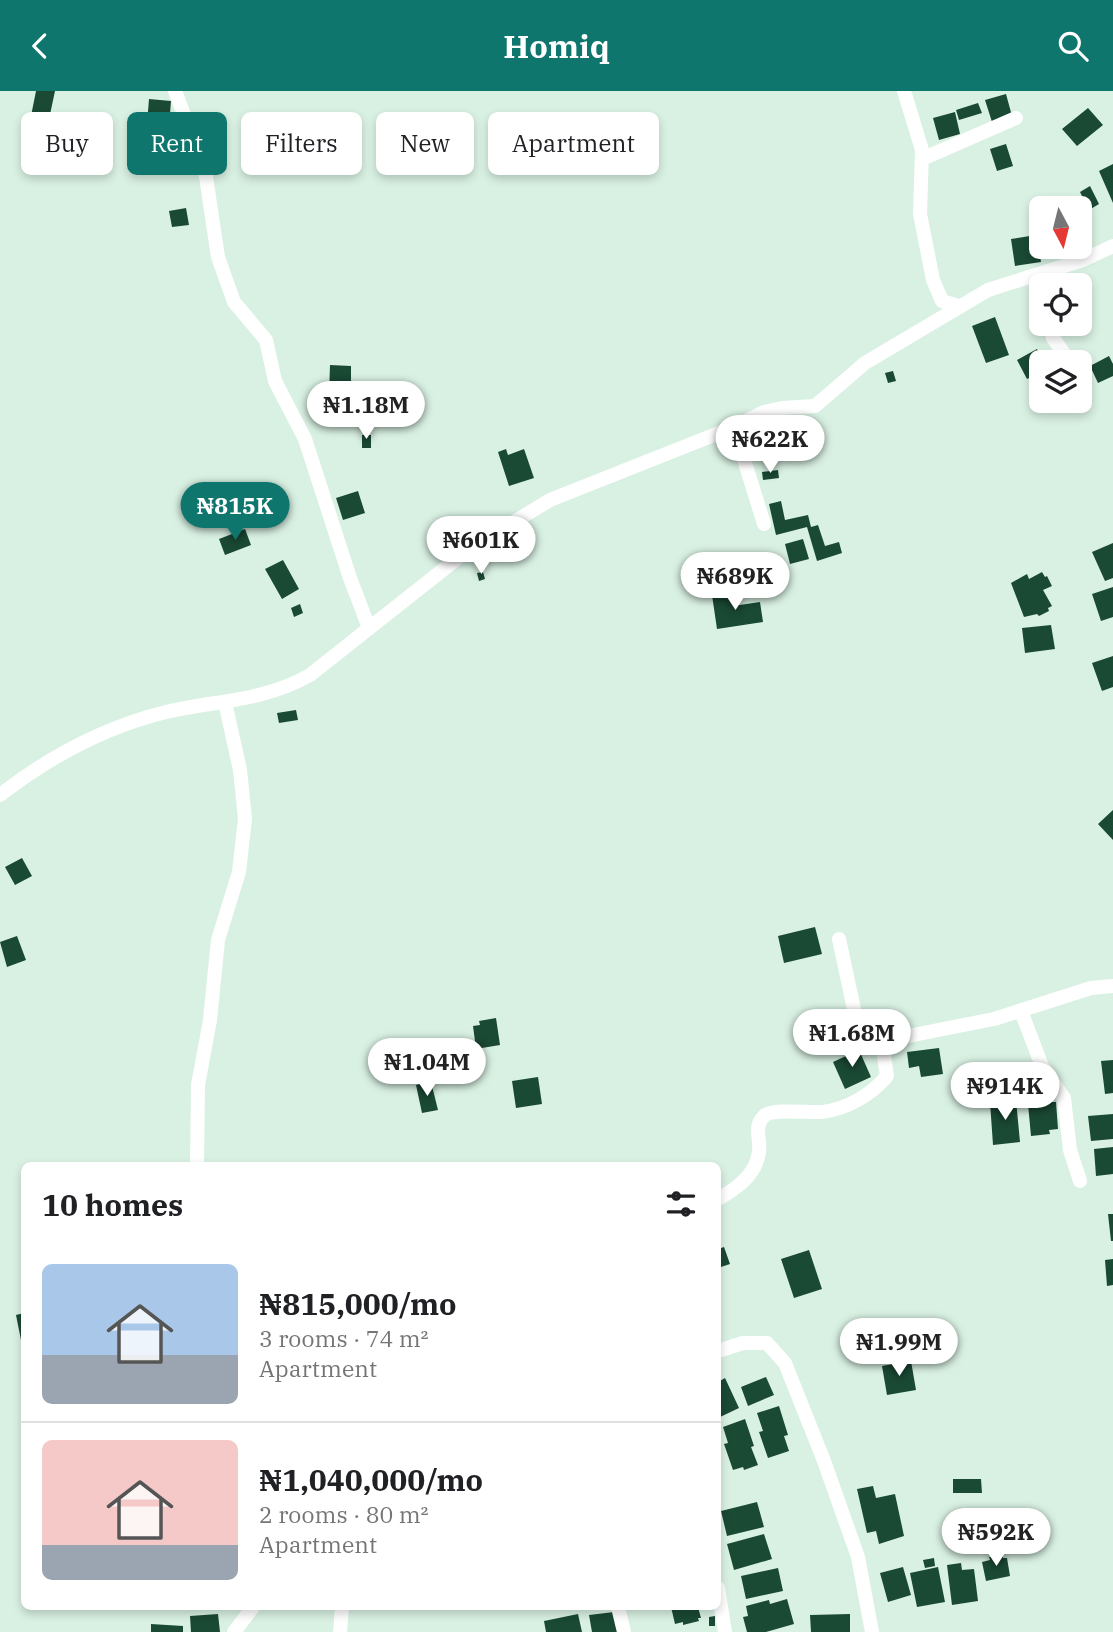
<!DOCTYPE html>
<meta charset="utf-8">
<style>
:root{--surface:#fff;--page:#f6f6f6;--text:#202124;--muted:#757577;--line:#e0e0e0;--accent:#0f766e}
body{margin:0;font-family:"IBM Plex Serif",serif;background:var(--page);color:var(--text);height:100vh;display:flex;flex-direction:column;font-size:26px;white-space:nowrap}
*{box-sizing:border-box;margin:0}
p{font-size:23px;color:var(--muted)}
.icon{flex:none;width:38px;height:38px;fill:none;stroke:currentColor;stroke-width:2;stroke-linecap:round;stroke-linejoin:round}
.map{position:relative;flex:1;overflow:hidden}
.side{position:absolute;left:21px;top:1071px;width:700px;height:448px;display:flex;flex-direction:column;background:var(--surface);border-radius:10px;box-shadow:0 4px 10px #0003}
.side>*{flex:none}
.top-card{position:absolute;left:21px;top:21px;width:700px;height:63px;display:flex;gap:14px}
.needle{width:46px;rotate:173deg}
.tools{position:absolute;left:1029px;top:105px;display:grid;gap:14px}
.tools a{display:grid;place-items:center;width:63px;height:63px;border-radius:10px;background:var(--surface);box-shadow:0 4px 10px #0003;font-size:35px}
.price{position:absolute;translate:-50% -60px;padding:0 16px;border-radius:24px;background:#fff;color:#222;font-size:23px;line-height:46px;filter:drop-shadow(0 2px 4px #0008)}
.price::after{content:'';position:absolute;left:50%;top:42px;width:21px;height:16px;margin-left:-10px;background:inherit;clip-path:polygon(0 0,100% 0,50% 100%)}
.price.active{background:var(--accent);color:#fff}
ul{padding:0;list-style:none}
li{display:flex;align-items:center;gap:21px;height:175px;padding:0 21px}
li+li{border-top:2px solid var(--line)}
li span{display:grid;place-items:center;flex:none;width:196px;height:140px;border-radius:10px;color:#555}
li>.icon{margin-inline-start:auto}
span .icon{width:84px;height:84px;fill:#fffc;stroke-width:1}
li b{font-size:30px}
h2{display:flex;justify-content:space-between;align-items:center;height:84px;padding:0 21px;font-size:30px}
.chip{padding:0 24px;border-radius:10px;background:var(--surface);box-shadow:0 4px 10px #0003;font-size:24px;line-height:63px}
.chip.active{background:var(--accent);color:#fff}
header{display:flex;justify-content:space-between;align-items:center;height:91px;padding:0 21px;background:var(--accent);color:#fff;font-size:32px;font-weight:800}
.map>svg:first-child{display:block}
.building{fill:#1a4934}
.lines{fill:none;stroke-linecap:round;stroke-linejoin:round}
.minor{stroke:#fff;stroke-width:14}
</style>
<header><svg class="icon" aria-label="back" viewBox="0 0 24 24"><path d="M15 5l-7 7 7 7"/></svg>Homiq<svg class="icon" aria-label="search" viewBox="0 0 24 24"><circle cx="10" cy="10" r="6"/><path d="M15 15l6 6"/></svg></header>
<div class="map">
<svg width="1113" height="1541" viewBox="0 0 1113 1541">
<rect width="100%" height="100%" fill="#d9f1e3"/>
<path class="building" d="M36,0H55L48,33L30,30Z
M1006,3L1012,25L992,31L985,9Z
M149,8L171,10L167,60L145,58Z
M978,12L982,22L959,29L956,19Z
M1088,17L1103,34L1077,55L1062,38Z
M955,21L960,43L939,49L933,27Z
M414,23L423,28L418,37L409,32Z
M1006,53L1013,75L997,80L990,58Z
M1113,73V112L1099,80Z
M1090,95L1099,113L1089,119L1080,101Z
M186,117L189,134L172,136L169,120Z
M1036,144L1037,152H1041V156H1045L1046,163L1040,164L1041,171L1015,175L1011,148Z
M995,226L1009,264L986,272L972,235Z
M1037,258L1044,271H1041V281L1027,288L1017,269Z
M1109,265L1113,273V285L1098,292L1090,275Z
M330,274L351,275V304L329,303Z
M893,280L896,290L888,292L885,282Z
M362,344H371V357H362Z
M506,358L508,364L524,358L534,387L509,395L498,361Z
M778,379L779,387L763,389L762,381Z
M358,400L365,422L343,429L336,407Z
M781,410L785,429L808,424L811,436L818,434L825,455L839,451L842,462L817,470L807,436L776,444L769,413Z
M245,438L251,454L225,464L219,448Z
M803,448L809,468L790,473L785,453Z
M1113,452V487L1105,490L1092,461Z
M283,469L299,498L282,508L265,478Z
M483,481L485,488L479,490L477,482Z
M1042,481L1045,486L1047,485L1052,495L1043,499L1052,515L1048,517L1049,520L1039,525L1037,523L1024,526L1011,492L1027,483L1029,488Z
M1113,496V526L1101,530L1092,503Z
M731,501L733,515L760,511L763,531L717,538L712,504Z
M300,513L303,522L294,526L291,517Z
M1051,534L1055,558L1025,562L1022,537Z
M1113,565V596L1102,600L1092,572Z
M296,619L298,629L279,632L277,622Z
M1113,719V749L1098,733Z
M22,767L32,785L15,794L5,776Z
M815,836L822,863L784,872L778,845Z
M17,845L26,869L7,876L0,851Z
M496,927L500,954L476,958L473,935L480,934L479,930Z
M939,957L943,983L921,986L919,975L909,977L907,961Z
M859,959L871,986L845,998L833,971Z
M1113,969V1002L1105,1003L1101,970Z
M538,986L542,1013L516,1017L512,990Z
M431,991L438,1019L422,1022L416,994Z
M1016,1009L1020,1051L993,1054L990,1011Z
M1049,1009V1011H1056L1058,1038L1049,1039L1050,1043L1031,1045L1028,1013Z
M1113,1023V1048L1091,1050L1088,1025Z
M1113,1056V1083L1096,1085L1094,1058Z
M1108,1123H1113V1150H1111Z
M724,1156L730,1173L718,1177V1158Z
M809,1159L822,1198L794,1207L781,1168Z
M1113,1168V1194L1107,1195L1105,1169Z
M24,1222V1248L21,1249L16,1224Z
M911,1270L916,1299L887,1304L882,1275Z
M766,1286L774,1304L748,1315L741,1296Z
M725,1287L739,1317L718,1327V1291Z
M779,1315L788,1344L784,1345L789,1360L768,1367L759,1341L763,1340L757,1322Z
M745,1328L754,1355L751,1356L758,1374L744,1379L743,1376L733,1379L724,1353L728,1352L723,1336Z
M953,1388H981L982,1402H953Z
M873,1395L876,1407L895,1403L904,1445L879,1453L876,1440L867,1442L857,1398Z
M757,1411L764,1436L727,1445L721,1420Z
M764,1443L772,1468L734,1479L727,1453Z
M1003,1464V1467H1007L1010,1485L986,1490L982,1471L990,1469L989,1466Z
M934,1467L935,1475L925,1477L923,1469Z
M961,1472L962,1479L974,1478L978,1510L952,1514L947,1474Z
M903,1476L911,1504L888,1511L880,1482Z
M938,1476L945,1511L917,1516L910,1482Z
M778,1477L783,1500L746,1508L741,1485Z
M787,1508L794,1533L766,1541H747L743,1526L748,1525L746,1515L769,1509L770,1513Z
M671,1516H698L701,1527H698L699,1530L683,1534V1531L675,1533Z
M614,1521L622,1541H592L589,1524Z
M218,1523L220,1541H191L190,1525Z
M578,1523L582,1541H546L544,1530Z
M850,1523V1541H811L810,1524Z
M715,1525V1535H709V1526Z
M151,1533L183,1535V1541H151Z"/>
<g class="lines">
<path class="minor" d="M175,0L205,79L218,166L234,211L266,249L275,290L305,348L350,487L369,537
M904,0L922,59L920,123L933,189L942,210L958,215
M922,68L1016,27
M1050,233L1053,247L1070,271
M734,336L764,433
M0,704C49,666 105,636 166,621C217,609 262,611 310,584L468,459L550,409L734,336L764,321L782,317L815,315L865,272L988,199L1083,169L1113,155
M839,848L857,932L876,948H893L994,928L1091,897L1113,895
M1021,920L1042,975L1064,1007L1070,1059L1080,1090
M197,1074L198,994L210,929L218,849L239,781L245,728L240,679L225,611
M718,1108C736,1098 756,1084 759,1061C761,1048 753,1036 764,1025C772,1017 808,1022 822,1021C847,1018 871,1004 887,985L884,965L886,948
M718,1260L743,1252H767L785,1272L824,1370L858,1466L872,1541
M718,1497L725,1541
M618,1516L624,1541
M234,1541L253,1516
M340,1541L342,1516"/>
</g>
</svg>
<div class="tools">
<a><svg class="needle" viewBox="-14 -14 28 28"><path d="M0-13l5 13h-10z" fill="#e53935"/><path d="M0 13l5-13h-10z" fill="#757577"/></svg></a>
<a><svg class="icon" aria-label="locate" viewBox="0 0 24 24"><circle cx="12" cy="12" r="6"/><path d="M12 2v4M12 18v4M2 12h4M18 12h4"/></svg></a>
<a><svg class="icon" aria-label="layers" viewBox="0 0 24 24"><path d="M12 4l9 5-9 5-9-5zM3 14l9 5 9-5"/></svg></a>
</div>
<b class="price" style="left:366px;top:350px">₦1.18M</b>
<b class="price" style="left:770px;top:384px">₦622K</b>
<b class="price active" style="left:235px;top:451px">₦815K</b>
<b class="price" style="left:481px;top:485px">₦601K</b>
<b class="price" style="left:735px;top:521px">₦689K</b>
<b class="price" style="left:852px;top:978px">₦1.68M</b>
<b class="price" style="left:427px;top:1007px">₦1.04M</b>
<b class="price" style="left:1005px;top:1031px">₦914K</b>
<b class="price" style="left:899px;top:1287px">₦1.99M</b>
<b class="price" style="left:996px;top:1477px">₦592K</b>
<div class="top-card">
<a class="chip">Buy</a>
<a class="chip active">Rent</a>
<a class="chip">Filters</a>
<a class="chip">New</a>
<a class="chip">Apartment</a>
</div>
<section class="side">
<h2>10 homes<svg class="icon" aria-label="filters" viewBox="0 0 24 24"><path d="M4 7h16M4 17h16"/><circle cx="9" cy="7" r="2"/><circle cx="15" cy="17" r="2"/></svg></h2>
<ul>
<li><span style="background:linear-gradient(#a9c7e8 65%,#9aa5b1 0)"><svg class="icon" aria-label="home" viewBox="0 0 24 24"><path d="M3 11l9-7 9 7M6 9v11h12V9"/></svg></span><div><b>₦815,000/mo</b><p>3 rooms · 74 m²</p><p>Apartment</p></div></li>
<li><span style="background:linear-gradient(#f6c9c9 75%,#9aa5b1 0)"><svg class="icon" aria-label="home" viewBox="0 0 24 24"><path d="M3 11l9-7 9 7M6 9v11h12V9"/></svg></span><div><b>₦1,040,000/mo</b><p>2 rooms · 80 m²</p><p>Apartment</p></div></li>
</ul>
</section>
</div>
